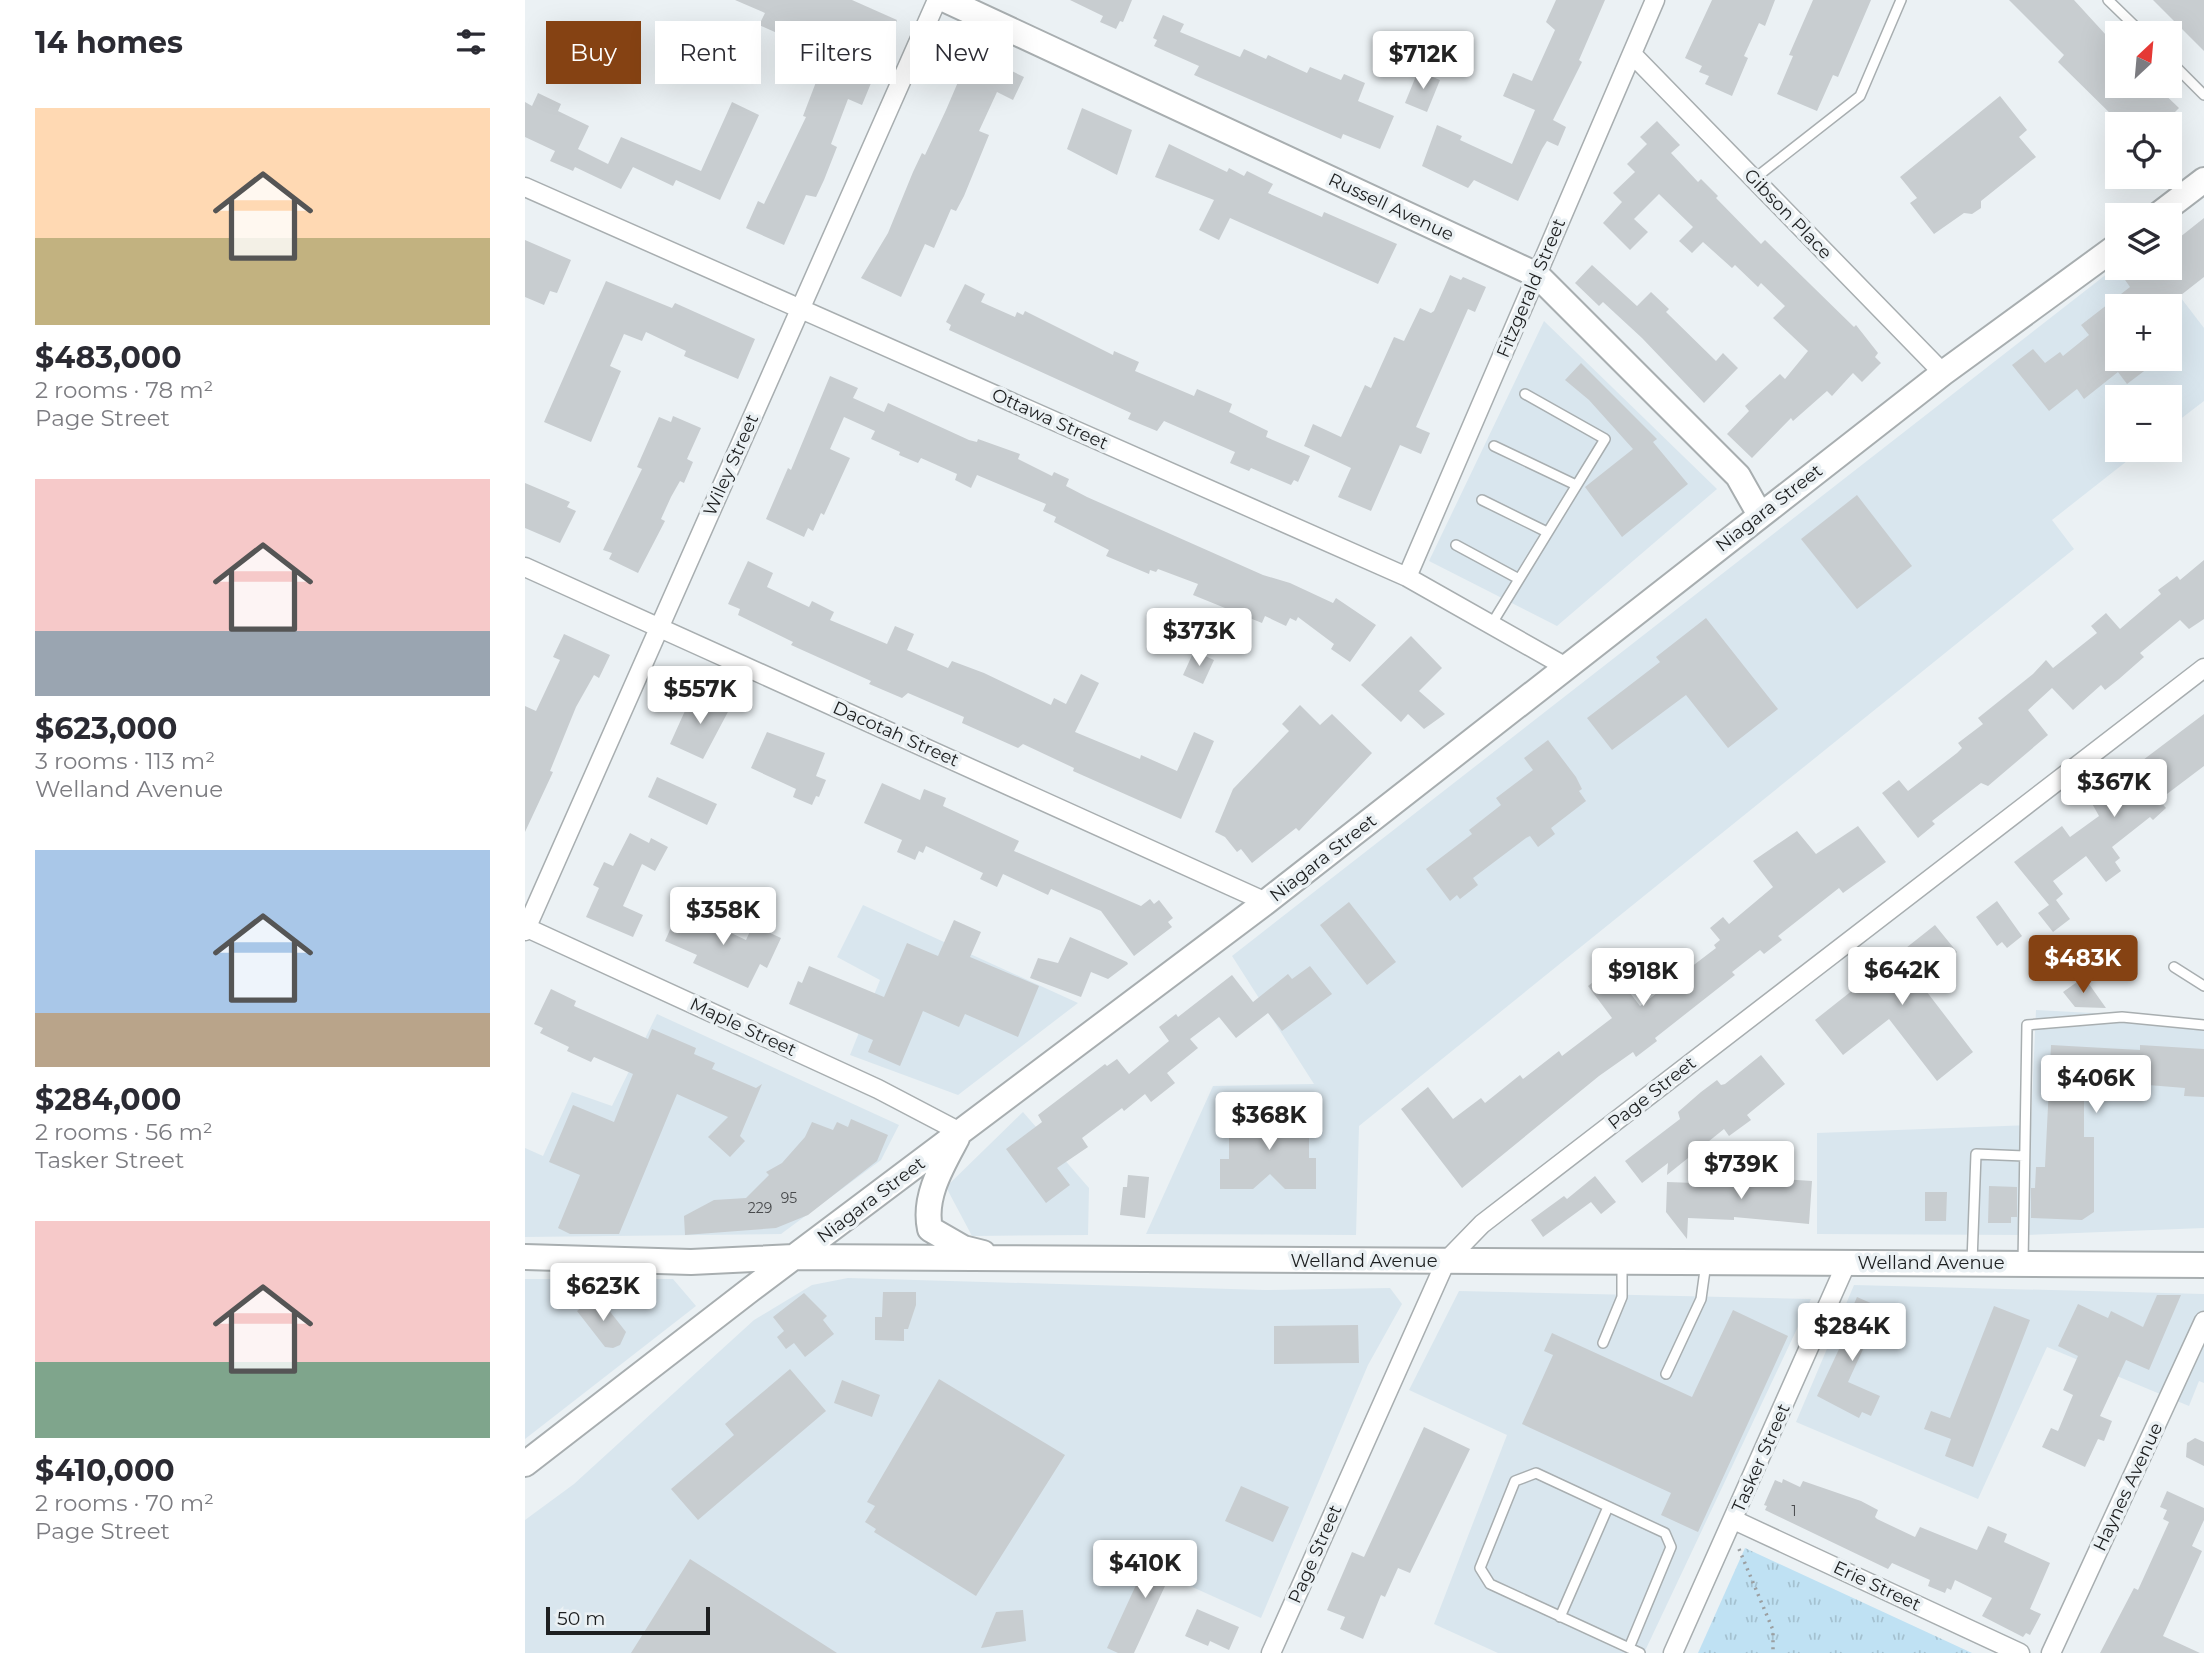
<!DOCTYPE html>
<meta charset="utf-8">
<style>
:root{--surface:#fff;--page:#f7f7f7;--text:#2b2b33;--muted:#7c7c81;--accent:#854213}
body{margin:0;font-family:Montserrat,sans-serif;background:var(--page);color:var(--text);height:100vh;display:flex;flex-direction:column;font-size:26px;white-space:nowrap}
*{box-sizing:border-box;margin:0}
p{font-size:23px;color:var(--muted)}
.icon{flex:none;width:38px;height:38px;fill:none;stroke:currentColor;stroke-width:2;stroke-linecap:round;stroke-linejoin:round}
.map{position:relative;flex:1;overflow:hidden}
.sheet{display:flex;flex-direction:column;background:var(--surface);width:525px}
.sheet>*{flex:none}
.guide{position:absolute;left:21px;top:21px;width:665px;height:63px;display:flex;gap:14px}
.needle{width:46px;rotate:26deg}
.tools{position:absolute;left:1580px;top:21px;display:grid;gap:14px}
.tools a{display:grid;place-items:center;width:77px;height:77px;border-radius:0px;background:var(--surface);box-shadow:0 7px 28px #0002;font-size:35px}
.scale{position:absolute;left:21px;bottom:18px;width:164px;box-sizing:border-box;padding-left:7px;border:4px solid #1d1f20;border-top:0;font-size:19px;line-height:24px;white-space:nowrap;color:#1d1f20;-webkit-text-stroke:5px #ebf1f4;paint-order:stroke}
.price{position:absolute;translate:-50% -60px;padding:0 16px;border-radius:7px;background:#fff;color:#222;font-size:23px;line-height:46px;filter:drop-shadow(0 2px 4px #0008)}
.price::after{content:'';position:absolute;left:50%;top:42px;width:21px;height:16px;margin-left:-10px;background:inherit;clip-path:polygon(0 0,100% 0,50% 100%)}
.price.active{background:var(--accent);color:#fff}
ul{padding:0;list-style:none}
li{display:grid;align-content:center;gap:14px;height:371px;padding:0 35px}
li span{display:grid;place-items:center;height:217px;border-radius:0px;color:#555}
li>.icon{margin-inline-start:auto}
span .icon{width:126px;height:126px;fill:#fffc;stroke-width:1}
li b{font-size:30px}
h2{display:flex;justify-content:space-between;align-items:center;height:84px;padding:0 35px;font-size:30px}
.chip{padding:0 24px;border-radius:0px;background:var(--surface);box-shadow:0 7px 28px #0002;font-size:24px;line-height:63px}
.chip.active{background:var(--accent);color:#fff}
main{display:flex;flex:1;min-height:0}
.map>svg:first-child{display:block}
.built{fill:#d9e6ee;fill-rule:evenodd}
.grass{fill:url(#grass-tufts)}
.building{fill:#c8cdd0}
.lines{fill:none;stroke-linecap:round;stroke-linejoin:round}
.lane-casing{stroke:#a8aeb0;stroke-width:12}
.street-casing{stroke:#a8aeb0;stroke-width:21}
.secondary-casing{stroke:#a8aeb0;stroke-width:28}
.path{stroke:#9b9fa1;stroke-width:3.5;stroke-dasharray:2 5;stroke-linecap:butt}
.lane{stroke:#fff;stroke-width:9}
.street{stroke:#fff;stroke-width:18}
.secondary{stroke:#fff;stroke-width:24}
.labels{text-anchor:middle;stroke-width:7;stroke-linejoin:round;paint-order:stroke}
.number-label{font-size:14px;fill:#484a4c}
.street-label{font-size:18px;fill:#1d1f20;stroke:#ebf1f4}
</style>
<main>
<section class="sheet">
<h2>14 homes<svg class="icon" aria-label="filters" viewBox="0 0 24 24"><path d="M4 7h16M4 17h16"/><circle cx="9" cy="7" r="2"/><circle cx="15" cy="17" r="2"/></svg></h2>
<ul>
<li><span style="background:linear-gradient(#ffd9b3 60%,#c2b280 0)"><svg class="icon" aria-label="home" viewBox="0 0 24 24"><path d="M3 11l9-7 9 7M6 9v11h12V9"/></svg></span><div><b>$483,000</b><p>2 rooms · 78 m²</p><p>Page Street</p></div></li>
<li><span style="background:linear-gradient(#f6c9c9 70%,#9aa5b1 0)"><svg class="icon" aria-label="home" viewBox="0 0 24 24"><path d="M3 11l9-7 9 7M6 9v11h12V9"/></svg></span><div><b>$623,000</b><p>3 rooms · 113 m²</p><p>Welland Avenue</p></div></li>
<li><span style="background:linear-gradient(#a9c7e8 75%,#b9a48a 0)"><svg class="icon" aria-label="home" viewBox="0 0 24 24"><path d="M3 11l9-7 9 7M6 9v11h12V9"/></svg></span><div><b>$284,000</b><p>2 rooms · 56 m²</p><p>Tasker Street</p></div></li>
<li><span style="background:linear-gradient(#f6c9c9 65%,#7fa58c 0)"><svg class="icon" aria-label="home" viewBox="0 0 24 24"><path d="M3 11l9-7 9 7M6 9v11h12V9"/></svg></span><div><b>$410,000</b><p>2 rooms · 70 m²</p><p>Page Street</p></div></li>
</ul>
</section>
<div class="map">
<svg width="1679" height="1653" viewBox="0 0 1679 1653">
<defs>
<pattern id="grass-tufts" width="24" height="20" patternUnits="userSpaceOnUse" patternTransform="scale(1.75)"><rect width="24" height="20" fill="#bfe1f3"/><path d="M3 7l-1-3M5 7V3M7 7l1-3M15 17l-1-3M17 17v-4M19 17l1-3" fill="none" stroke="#a4c1d0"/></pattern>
</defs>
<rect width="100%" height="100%" fill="#ebf1f4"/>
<path class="built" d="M1592,266L1633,268L1679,328V401L1645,427V397H1592V450H1616L1527,520L1549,549L834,1126L831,1235L621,1234L688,1086L789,1084L707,956ZM1592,306H1645V359H1592Z
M1019,321L1192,489L1032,626L904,561Z
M338,905L553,1003L433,1095L325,1055L355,980L312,957Z
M1511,1010L1679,1019V1228L1502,1235L1292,1234V1133L1506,1125Z
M132,1014L374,1125L356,1160L256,1234L0,1237V1148L18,1156L47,1092L87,1106Z
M498,1112L564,1188L563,1235L447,1236L421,1187Z
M323,1278L740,1290L865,1288L877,1304L843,1365L736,1618L634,1572L598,1653H0V1520L49,1484L229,1320L287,1285Z
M0,1279H148L171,1306L0,1439Z
M1329,1285L1679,1294V1383L1674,1381L1664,1406L1522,1347L1453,1499L1271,1422Z
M934,1291L1286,1299L1119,1653H973L909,1624L982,1435L884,1390Z"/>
<path class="grass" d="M1220,1548L1447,1653H1173Z"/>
<path class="building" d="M210,0H327L372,20L337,105L323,99L306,144L312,147L299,180L291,197L281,195L259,245L221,228L233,201L239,204L268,144L281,117L278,116L296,69L266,56L272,42L234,25L240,13Z
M545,0H607L598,22L595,21L591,29L575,22L578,16Z
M1031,0H1080L1054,60L1057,62L1028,120L1041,127L1033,146L1022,141L1017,149L993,201L949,180L943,188L897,166L912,125L937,136L935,140L987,164L1010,110L978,96L988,73L1007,81L1030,30L1021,22Z
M1187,0H1250L1240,26L1234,23L1219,56L1223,58L1207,96L1180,84L1184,76L1174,72L1177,66L1160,58Z
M1288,0H1346L1313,77L1308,75L1292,111L1252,94L1268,56L1264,55Z
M1484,0H1549L1592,47V86H1631L1654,108L1638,124H1596L1533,62L1539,55Z
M1628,0H1679V51Z
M638,15L659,24L655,32L715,57L719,49L741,59L743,55L782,73L785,67L816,80L819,74L840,83L833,101L869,116L855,149L818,134L816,139L669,75L674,66L629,46L632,40L628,38Z
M439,48L499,77L488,100L472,92L454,131L464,135L439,196L431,211L426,209L409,248L400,244L376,297L336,278L363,233L388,172L397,153L400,155L421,110L436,75L428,71Z
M893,71L915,80L902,112L880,103Z
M13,93L36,104L33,111L64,126L53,149L83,164L96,137L176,171L207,102L234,115L195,200L151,180L148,186L108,167L96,189L50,167L48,171L25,161L30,151L0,137V102L7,106Z
M1475,96L1502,130L1494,137L1511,157L1456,201V208L1447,214L1439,213L1409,234L1385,203L1392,198L1375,177Z
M557,108L607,130L592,175L542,149Z
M1132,121L1155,145L1146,153L1173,182L1176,179L1193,196L1191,198L1236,244L1240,240L1329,327L1331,325L1353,353L1350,357L1356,363L1337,382L1328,373L1307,396L1302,391L1268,421L1266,418L1227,458L1202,434L1224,411L1220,406L1255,374L1260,379L1283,351L1248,318L1260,306L1236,283L1233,287L1210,265L1207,268L1178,242L1167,253L1154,241L1168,227L1134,194L1109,219L1123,232L1105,250L1078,223L1097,202L1088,193L1110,172L1102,164L1122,144L1115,137Z
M644,144L702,172L704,168L719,176L722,171L748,184L743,193L797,217L799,212L872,244L853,284L705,218L694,240L674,230L689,200L630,177Z
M1679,218V277L1642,306H1592V359H1635L1602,384L1593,372L1559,399L1552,389L1524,411L1487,365L1508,349L1520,363L1535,352L1538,356L1564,335L1556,325L1605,287L1598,277L1611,268H1645V245Z
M0,240L46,260L32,293L25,291L19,305L0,297Z
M1067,265L1112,306L1126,292L1144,309L1141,312L1191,361L1198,353L1213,368L1179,403L1117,338L1078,302L1074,306L1050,283Z
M925,275L936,280L938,277L961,287L950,312L943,309L891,427L905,433L896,454L875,445L846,511L813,497L826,468L779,446L788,424L816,437L840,385L846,388L869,337L879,341L895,308L906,313L909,311Z
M81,281L147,308L150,303L230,339L213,379L159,356L161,351L121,332L117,341L99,334L85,366L96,371L66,442L19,422Z
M440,284L460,294L456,302L490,317L492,312L498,315L500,311L588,355L589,351L614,362L610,371L669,396L672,389L707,404L704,412L743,431L741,437L785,456L773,482L769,480L766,485L726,468L724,471L705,463L710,452L639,421L632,431L603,419L606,413L424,330L426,325L421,322Z
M1056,363L1132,439L1128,442L1163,484L1097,537L1060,487L1108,449L1064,400L1040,380Z
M305,376L333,388L328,398L359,412L363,403L444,440L452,442L453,439L495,454L493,459L527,476L529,472L544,479L541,486L562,497L738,575L765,583L808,603L811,598L851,625L825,662L806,649L809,644L773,617L771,621L765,618L761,626L740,616L737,623L668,595L673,584L633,569L631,572L625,570L624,574L581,556L584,550L529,522L531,517L518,511L521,504L452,475L446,488L430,480L432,474L396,458L393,463L374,455L375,452L346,439L350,431L319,417L305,449L325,458L299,515L296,513L288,531L283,528L279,537L241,519L263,468L266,470Z
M148,416L176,428L162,459L168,462L159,483L155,481L146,497L136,519L140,521L113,573L84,559L87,553L78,550L117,469L112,467L134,417L146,422Z
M0,483L45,502L42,507L51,511L35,543L0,528Z
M1332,495L1387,566L1332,609L1276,539Z
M1679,560V619L1664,629L1655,620L1615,653L1619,657L1594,679L1580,690L1576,685L1548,710L1527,688L1503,710L1523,735L1463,786L1456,783L1407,821L1410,824L1393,838L1357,793L1374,780L1383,791L1432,753L1437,748L1433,743L1458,724L1453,718L1508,674L1521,660L1528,668L1572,633L1566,626L1581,613L1595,629L1636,594L1633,590L1652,576L1655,580Z
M223,561L248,573L242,587L284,607L287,601L309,612L305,620L362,644L370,626L389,634L382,650L423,668L427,661L459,673L526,705L529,698L541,704L556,674L574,683L550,732L615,759L616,755L652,771L669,732L689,741L656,819L548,771L549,768L498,744L493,748L437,723L439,717L383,693L377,698L344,684L346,681L266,645L268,642L213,615L215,609L203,604Z
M1181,618L1253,709L1203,748L1161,695L1087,750L1062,718L1135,662L1131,657Z
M39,634L85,655L74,678L69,675L51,707L25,771L28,772L0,832V706L11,711L35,660L28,657Z
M886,636L917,668L894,691L920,714L899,729L883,714L876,722L836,685Z
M669,651L689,660L678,684L658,675Z
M173,694L205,708L178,759L145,744L164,702L169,704Z
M775,705L795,725L807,714L847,753L774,831L771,828L727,863L716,849L712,852L700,837L690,832L708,789L764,731L757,724Z
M1679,714V766L1634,800L1641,808L1628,820L1625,817L1587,847L1595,858L1590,862L1596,871L1581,882L1561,856L1528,881L1538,894L1531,900L1545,919L1528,932L1513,913L1524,905L1489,862L1537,826L1545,837L1574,816L1565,800Z
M242,732L300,753L291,776L301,780L294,797L291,796L287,805L268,797L271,789L226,768Z
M1023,740L1051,777L1057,789L1054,791L1061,801L1026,828L1030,834L1013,847L1005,836L1001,838L948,878L953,885L935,899L932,895L925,901L901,869L947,834L944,830L976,805L971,798L1008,770L999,758Z
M132,777L192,804L182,825L123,797Z
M357,783L395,800L399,789L421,798L418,806L494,841L489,851L616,906L625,899L629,904L634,900L648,918L643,922L647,927L609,956L576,911L526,889L523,895L478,874L472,887L455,879L458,873L401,846L398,853L394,851L390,860L372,852L377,840L339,823Z
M1333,826L1361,862L1318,893L1314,888L1253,936L1257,940L1239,954L1235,950L1207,972L1210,975L1130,1038L1132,1041L1111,1057L1108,1052L1074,1076L937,1188L876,1109L903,1087L928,1119L956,1098L960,1103L995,1075L998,1079L1034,1051L1037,1056L1087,1018L1063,986L1086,968L1115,1006L1191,948L1189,945L1195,940L1185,928L1198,917L1204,924L1248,887L1228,861L1272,831L1291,854Z
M105,833L124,843L126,838L143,847L130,871L117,864L98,906L118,915L108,937L61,917L74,888L68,885L79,862L88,866Z
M1472,901L1497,936L1482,948L1477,942L1472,946L1451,917Z
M824,902L871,962L842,985L795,925Z
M156,905L178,915L176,919L221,940L228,925L256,938L242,968L235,964L223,988L168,963L172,955L140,941Z
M429,920L456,932L445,957L514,986L493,1037L440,1014L434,1027L398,1011L375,1066L343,1052L348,1040L264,1004L273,981L277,983L284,966L359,997L382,943L413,956Z
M1410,925L1432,952L1395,983L1448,1052L1412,1081L1364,1019L1318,1055L1290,1020Z
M545,937L602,962L603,964L583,979L566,972L556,997L505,978L513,958L533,963Z
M785,966L807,994L757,1031L743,1013L711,1038L694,1017L665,1039L673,1048L642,1073L650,1083L626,1102L620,1094L599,1111L597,1108L557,1138L563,1147L532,1168L545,1185L521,1203L481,1149L517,1122L513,1115L580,1064L582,1066L592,1059L604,1074L644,1041L634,1027L651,1014L653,1017L707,975L728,1002L763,974L767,979Z
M1559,977L1581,1008L1550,1007L1538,992Z
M26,989L51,1001L49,1006L123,1039L127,1029L171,1048L169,1054L190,1063L187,1069L231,1088L237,1084L215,1136L220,1141L205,1157L183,1137L203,1117L152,1094L94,1234H45L33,1228L55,1175L24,1162L48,1105L89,1122L108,1074L69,1057L66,1062L42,1051L44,1047L15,1033L18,1028L9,1024Z
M1526,1045L1615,1050V1045L1679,1049V1097L1659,1096L1660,1088L1586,1082L1571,1098H1559V1137H1569V1212L1557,1220L1506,1218V1188H1510L1511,1167H1520Z
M1236,1055L1260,1084L1222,1115L1226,1120L1204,1136L1199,1129L1142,1175L1143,1163L1117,1183L1100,1161L1155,1119L1153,1112L1176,1092L1192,1080L1196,1085L1200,1084Z
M704,1115H784V1158H791V1189H760L745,1174L728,1189H695V1159H704Z
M326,1119L363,1135L352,1161L283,1215L251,1228L160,1235L159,1216L189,1200L221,1198L244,1175L241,1172L257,1163L280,1137L287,1122L308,1130L312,1122L323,1127Z
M1228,1172L1258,1174L1257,1179L1287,1181L1284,1224L1209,1217V1220L1163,1218L1162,1239L1141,1212L1142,1182L1227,1185Z
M603,1175L624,1177L620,1218L595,1215L598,1187H602Z
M1070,1176L1091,1202L1076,1214L1066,1202L1018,1237L1006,1220L1039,1196L1042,1199Z
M1464,1186L1492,1187V1217H1486V1223H1463Z
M1400,1192H1422L1421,1221H1400Z
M358,1292H391V1305L383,1329H379V1341L350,1340V1317H357Z
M279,1293L302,1316L298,1320L309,1334L280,1357L269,1343L261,1349L252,1337L259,1331L248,1317Z
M72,1295L101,1332L95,1345L88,1348L80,1347L52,1311Z
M1632,1295H1656L1624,1370L1601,1360L1575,1416L1587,1421L1579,1441L1573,1439L1560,1467L1517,1447L1526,1428L1533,1431L1548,1395L1538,1390L1553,1356L1533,1346L1553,1304L1583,1318L1586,1311L1618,1327Z
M1332,1297L1357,1308L1323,1382L1355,1396L1346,1416L1337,1412L1334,1418L1292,1396L1315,1347L1311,1345Z
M1469,1306L1505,1320L1448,1467L1420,1456L1426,1439L1399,1429L1406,1411L1425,1418Z
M1208,1310L1263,1336L1173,1532L1136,1515L1146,1493L997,1424L1028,1355L1019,1351L1027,1333L1167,1397Z
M833,1325L834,1363L749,1364V1326Z
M265,1369L301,1411L173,1520L146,1489L209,1435L200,1424Z
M414,1379L540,1455L451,1596L349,1532L351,1529L340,1522L350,1506L342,1502Z
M317,1380L355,1395L347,1417L309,1403Z
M899,1427L945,1449L885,1573L873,1568L860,1597L856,1595L838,1639L815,1629L820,1617L802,1610L827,1552L839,1557Z
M1670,1438L1679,1442V1466L1661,1457L1662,1443Z
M1258,1479L1275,1487L1278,1481L1336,1501L1353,1510L1350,1517L1352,1519L1390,1537L1395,1527L1452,1550L1463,1526L1482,1534L1479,1542L1525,1563L1505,1609L1516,1614L1505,1635L1501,1633L1498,1637L1457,1616L1467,1598L1430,1580L1426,1590L1422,1588L1420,1593L1403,1586L1405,1580L1367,1563L1363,1569L1240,1510L1242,1506L1239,1505L1250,1480L1257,1483Z
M716,1486L764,1507L748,1542L700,1521Z
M1642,1491L1679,1508V1520L1667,1546L1677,1551L1638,1636L1675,1653H1575L1609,1588L1613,1590L1644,1522L1638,1519L1642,1510L1635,1507Z
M629,1546L662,1561L655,1577L646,1573L609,1653H593L582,1648Z
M165,1559L312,1653H106Z
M672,1609L714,1627L704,1650L685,1641L683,1646L660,1636Z
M498,1610L501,1641L456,1648L471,1612Z"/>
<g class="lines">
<defs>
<path id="lane" d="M1583,0L1617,33
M1645,61L1679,95
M1229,179L1335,96L1376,0
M969,446L1051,485
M957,500L1022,532
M931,545L994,579
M966,625L1080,439L1000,394
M1649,967L1679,986
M1447,1262L1451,1154L1499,1156
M1498,1263L1502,1025L1597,1017L1679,1025
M1078,1343L1097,1297V1263
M1141,1374L1176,1299L1181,1263
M1035,1617L1083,1507
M1104,1648L1146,1547L1140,1533L1011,1473L990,1481L955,1568L965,1584L1115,1653"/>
<path id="street" d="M1107,54L1418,373
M0,187L882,577L1041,667
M0,567L741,902
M882,577L1130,0
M0,927L353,1089L435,1132
M0,931L412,0
M1209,1520L1495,1653
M746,1653L921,1261L957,1224L1679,668
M1148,1653L1322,1262
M1526,1653L1679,1321"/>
<path id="secondary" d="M421,0L1012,275L1213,476L1235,515
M1633,215L1679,180
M432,1138C417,1166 398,1197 405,1229L438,1248L458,1253
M0,1257L166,1262L269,1257L1679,1265
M0,1464L225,1290L741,902L1418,373L1592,246"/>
</defs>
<use href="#lane" class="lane-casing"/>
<use href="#street" class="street-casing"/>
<use href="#secondary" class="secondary-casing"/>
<path class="path" d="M1214,1549L1248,1630V1653"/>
<use href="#lane" class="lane"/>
<use href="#street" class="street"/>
<use href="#secondary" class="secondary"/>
</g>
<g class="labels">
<g class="number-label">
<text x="264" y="1203">95</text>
<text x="235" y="1213">229</text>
<text x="1269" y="1516">1</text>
</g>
<g class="street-label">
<text transform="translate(866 207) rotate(25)" y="6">Russell Avenue</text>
<text transform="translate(1263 214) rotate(46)" y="6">Gibson Place</text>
<text transform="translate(1006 288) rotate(-67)" y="6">Fitzgerald Street</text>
<text transform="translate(525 419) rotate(24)" y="6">Ottawa Street</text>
<text transform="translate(206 465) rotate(-66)" y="6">Wiley Street</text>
<text transform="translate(1244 508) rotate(-38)" y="6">Niagara Street</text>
<text transform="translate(371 734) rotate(24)" y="6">Dacotah Street</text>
<text transform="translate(798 858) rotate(-38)" y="6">Niagara Street</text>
<text transform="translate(218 1027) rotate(25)" y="6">Maple Street</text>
<text transform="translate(1127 1093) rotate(-38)" y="6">Page Street</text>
<text transform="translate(346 1200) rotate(-37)" y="6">Niagara Street</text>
<text x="839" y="1267">Welland Avenue</text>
<text x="1406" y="1269">Welland Avenue</text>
<text transform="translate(1236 1458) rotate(-66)" y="6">Tasker Street</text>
<text transform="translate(1603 1487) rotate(-65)" y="6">Haynes Avenue</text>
<text transform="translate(790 1554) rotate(-66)" y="6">Page Street</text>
<text transform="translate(1352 1586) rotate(25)" y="6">Erie Street</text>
</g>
</g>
</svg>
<div class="tools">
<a><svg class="needle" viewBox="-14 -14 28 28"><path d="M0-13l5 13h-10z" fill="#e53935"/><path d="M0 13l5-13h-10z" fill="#7c7c81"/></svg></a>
<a><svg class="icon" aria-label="locate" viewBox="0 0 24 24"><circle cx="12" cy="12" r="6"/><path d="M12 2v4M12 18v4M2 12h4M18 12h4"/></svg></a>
<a><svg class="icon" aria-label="layers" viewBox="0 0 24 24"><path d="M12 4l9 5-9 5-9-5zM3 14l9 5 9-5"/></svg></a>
<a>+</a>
<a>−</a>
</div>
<div class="scale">50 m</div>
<b class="price" style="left:898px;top:91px">$712K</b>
<b class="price" style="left:674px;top:668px">$373K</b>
<b class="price" style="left:175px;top:726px">$557K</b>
<b class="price" style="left:1589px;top:819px">$367K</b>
<b class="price" style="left:198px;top:947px">$358K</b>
<b class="price active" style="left:1558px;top:995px">$483K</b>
<b class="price" style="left:1377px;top:1007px">$642K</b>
<b class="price" style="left:1118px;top:1008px">$918K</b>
<b class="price" style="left:1571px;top:1115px">$406K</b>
<b class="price" style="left:744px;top:1152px">$368K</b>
<b class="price" style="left:1216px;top:1201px">$739K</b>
<b class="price" style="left:78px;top:1323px">$623K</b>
<b class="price" style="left:1327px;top:1363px">$284K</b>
<b class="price" style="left:620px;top:1600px">$410K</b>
<div class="guide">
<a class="chip active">Buy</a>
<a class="chip">Rent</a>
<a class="chip">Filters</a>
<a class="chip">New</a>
</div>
</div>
</main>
